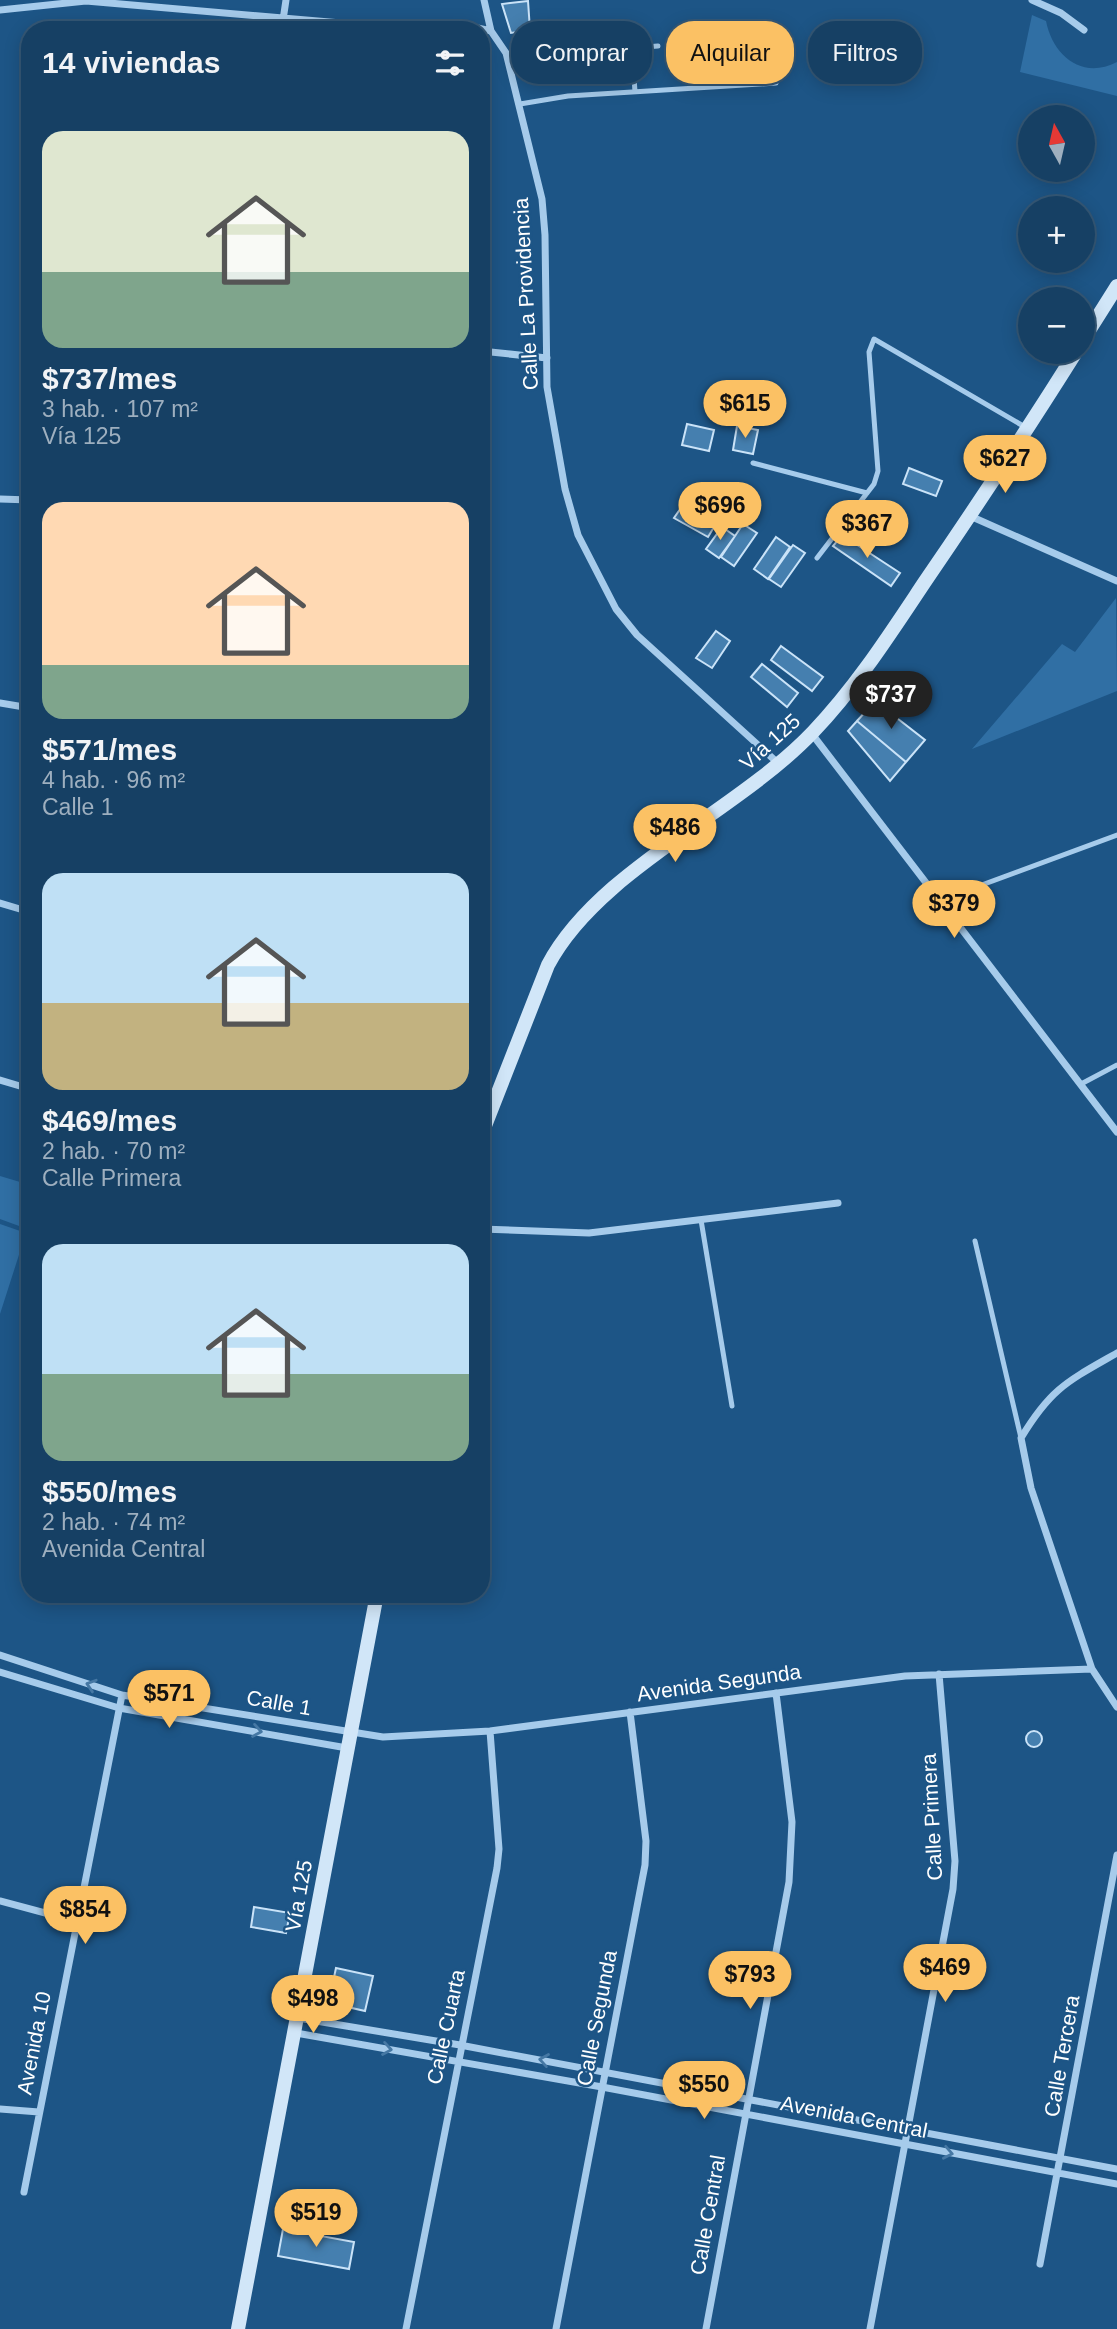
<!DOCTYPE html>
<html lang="es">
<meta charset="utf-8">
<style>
:root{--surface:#164064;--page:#1f476a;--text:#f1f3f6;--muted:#9eafbf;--line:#355978;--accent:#fbc164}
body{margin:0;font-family:Arial,sans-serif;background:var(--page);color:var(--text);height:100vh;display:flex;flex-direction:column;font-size:26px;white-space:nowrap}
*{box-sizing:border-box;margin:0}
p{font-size:23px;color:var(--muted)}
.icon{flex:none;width:38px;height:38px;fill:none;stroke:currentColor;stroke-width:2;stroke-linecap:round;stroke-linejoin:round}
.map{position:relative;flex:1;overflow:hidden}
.details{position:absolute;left:21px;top:21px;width:469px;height:1582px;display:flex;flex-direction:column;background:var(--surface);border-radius:28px;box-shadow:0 4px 18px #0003,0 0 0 2px var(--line)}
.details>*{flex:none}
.guide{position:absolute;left:511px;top:21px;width:500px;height:63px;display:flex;gap:14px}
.needle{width:46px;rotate:352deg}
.tools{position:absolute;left:1018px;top:105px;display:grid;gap:14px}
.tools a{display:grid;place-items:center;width:77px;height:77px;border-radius:50%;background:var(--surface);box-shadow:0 4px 18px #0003,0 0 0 2px var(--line);font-size:35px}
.price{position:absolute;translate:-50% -60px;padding:0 16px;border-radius:24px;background:var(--accent);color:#111;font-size:23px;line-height:46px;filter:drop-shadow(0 2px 4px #0008)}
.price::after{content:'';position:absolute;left:50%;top:42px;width:21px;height:16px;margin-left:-10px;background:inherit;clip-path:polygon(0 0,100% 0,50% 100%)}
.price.selected{background:#222;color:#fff}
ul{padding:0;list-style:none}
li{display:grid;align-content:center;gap:14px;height:371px;padding:0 21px}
li span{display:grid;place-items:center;height:217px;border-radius:21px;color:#555}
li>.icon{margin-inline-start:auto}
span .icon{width:126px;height:126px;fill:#fffc;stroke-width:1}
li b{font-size:30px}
h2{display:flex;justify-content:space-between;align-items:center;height:84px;padding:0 21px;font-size:30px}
.pill{padding:0 24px;border-radius:28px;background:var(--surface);box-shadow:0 4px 18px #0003,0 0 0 2px var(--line);font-size:24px;line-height:63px}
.pill.selected{background:var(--accent);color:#111}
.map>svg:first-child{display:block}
.green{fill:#306fa4}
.building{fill:#457faf;stroke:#cae3f8;stroke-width:2}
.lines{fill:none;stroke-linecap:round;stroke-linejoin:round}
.lane{stroke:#a6cbeb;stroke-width:5}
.street{stroke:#a6cbeb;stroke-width:7}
.secondary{stroke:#d1e6f8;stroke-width:14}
.oneway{stroke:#4678a4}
.labels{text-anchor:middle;stroke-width:5;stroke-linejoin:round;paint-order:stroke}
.street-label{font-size:21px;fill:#fff;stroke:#1d5586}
</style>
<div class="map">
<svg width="1117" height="2329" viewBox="0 0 1117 2329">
<rect width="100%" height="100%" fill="#1d5586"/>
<path class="green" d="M1032,15L1046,21C1053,56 1082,80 1117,62V96L1020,72Z
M1116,598L1117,691L972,749L1062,644L1075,652Z
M0,1176L30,1185V1230L0,1219Z
M0,1224L26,1233L0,1314Z"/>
<path class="building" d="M528,1L530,30L511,33L502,4Z
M687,424L714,430L709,451L682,445Z
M737,426L758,430L753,454L733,450Z
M909,468L942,481L936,496L903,484Z
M692,492L712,506L702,519L714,527L708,537L674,518Z
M743,524L757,533L734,566L721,557Z
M722,527L735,536L719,558L706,549Z
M842,535L900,573L891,586L833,546Z
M776,537L790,547L768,579L754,569Z
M793,545L805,553L781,587L769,579Z
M716,631L730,641L712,668L696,658Z
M781,646L823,677L812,691L771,660Z
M762,664L798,693L787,707L751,677Z
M875,701L925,740L906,762L857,721Z
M857,721L906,762L890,781L848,731Z
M1026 1739a8 8 0 1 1 16 0a8 8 0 1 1-16 0Z
M254,1907L290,1913L286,1933L251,1927Z
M336,1968L373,1976L365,2011L339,2005L331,1991Z
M283,2229L354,2242L349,2269L278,2256Z"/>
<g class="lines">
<path class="lane" d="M635,92L632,48L658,46
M520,104L568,96L776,83
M753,463L867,493
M817,558L874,484L878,471L869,352L874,339L1025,427
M941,900L1117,835
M1081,1084L1117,1065
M701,1220L732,1406
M975,1241L1021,1438"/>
<path class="street" d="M484,0L491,31
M1032,0L1061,13L1084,30
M0,10L86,1L411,29L464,25L491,31L506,53L542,199L545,235L547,387L565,489L578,535L616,609L637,635L779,764
M283,20L286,0
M481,351L547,358
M0,499L30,500
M970,516L1117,581
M0,703L30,708
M812,734L1117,1132
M0,903L30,912
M0,1080L30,1089
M481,1229L589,1233L838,1203
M1117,1353C1068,1381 1051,1388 1021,1438L1031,1488L1092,1669L1117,1707
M0,1655L122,1695L383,1737L490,1731L905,1676L1092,1669
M0,1672L119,1708L347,1748
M0,1901L75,1921
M298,2018L460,2045L1117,2169
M296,2033L602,2087L1117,2184
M0,2109L39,2112
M24,2192L122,1695
M1040,2264L1117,1855
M406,2329L497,1868L499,1849L490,1731
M556,2329L645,1865L646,1841L630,1712
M706,2329L789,1882L792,1822L776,1693
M870,2329L953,1889L955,1861L939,1674"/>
<path class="secondary" d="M1083,340L1117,286
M481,1136L548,965C598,870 737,812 813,732C856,687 890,634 924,583C976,507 1027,430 1076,352
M238,2329L377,1594"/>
</g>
<defs><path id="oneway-chevron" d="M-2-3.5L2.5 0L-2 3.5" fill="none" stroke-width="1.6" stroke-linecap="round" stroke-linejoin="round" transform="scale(1.75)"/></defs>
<g class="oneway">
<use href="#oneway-chevron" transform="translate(91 1685) rotate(-162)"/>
<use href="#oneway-chevron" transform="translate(257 1731) rotate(10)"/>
<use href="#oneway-chevron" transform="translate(387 2049) rotate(10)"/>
<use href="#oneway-chevron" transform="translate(544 2060) rotate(-170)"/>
<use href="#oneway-chevron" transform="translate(948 2153) rotate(11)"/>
</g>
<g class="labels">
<g class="street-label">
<text transform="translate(526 294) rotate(-93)" y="7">Calle La Providencia</text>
<text transform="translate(770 742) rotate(-42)" y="7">Vía 125</text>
<text transform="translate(719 1683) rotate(-8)" y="7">Avenida Segunda</text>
<text transform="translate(279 1703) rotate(10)" y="7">Calle 1</text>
<text transform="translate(932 1817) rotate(-93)" y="7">Calle Primera</text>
<text transform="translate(299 1896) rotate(-80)" y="7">Vía 125</text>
<text transform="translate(597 2018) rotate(-79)" y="7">Calle Segunda</text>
<text transform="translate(446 2027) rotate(-78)" y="7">Calle Cuarta</text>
<text transform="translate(34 2043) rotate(-79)" y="7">Avenida 10</text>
<text transform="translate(1062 2056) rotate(-80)" y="7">Calle Tercera</text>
<text transform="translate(854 2117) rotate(11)" y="7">Avenida Central</text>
<text transform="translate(708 2215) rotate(-80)" y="7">Calle Central</text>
</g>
</g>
</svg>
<div class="tools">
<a><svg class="needle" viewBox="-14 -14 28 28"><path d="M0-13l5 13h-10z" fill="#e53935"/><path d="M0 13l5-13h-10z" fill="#9eafbf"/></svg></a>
<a>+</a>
<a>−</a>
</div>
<b class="price" style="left:745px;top:440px">$615</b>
<b class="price" style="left:1005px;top:495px">$627</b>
<b class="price" style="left:720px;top:542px">$696</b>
<b class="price" style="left:867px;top:560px">$367</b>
<b class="price selected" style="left:891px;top:731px">$737</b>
<b class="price" style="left:675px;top:864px">$486</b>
<b class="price" style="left:954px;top:940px">$379</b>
<b class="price" style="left:169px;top:1730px">$571</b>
<b class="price" style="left:85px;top:1946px">$854</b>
<b class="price" style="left:945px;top:2004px">$469</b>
<b class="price" style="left:750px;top:2011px">$793</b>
<b class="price" style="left:313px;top:2035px">$498</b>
<b class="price" style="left:704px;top:2121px">$550</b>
<b class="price" style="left:316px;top:2249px">$519</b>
<div class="guide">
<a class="pill">Comprar</a>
<a class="pill selected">Alquilar</a>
<a class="pill">Filtros</a>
</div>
<section class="details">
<h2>14 viviendas<svg class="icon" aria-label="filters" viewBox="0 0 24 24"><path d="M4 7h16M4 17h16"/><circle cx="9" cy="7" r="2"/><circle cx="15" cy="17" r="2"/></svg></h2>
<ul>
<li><span style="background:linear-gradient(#dfe7d0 65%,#7fa58c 0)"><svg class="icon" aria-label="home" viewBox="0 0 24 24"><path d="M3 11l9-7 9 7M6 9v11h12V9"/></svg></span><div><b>$737/mes</b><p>3 hab. · 107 m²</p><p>Vía 125</p></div></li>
<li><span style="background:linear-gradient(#ffd9b3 75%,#7fa58c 0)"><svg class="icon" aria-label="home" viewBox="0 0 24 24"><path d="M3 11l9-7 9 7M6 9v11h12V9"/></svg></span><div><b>$571/mes</b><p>4 hab. · 96 m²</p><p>Calle 1</p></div></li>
<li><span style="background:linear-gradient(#bfe0f5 60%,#c2b280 0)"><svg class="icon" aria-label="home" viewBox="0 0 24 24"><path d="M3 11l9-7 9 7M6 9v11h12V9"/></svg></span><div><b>$469/mes</b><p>2 hab. · 70 m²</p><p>Calle Primera</p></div></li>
<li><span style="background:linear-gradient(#bfe0f5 60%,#7fa58c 0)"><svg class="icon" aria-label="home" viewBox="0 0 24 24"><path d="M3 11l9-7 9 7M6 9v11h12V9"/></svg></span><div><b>$550/mes</b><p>2 hab. · 74 m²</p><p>Avenida Central</p></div></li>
</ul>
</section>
</div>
